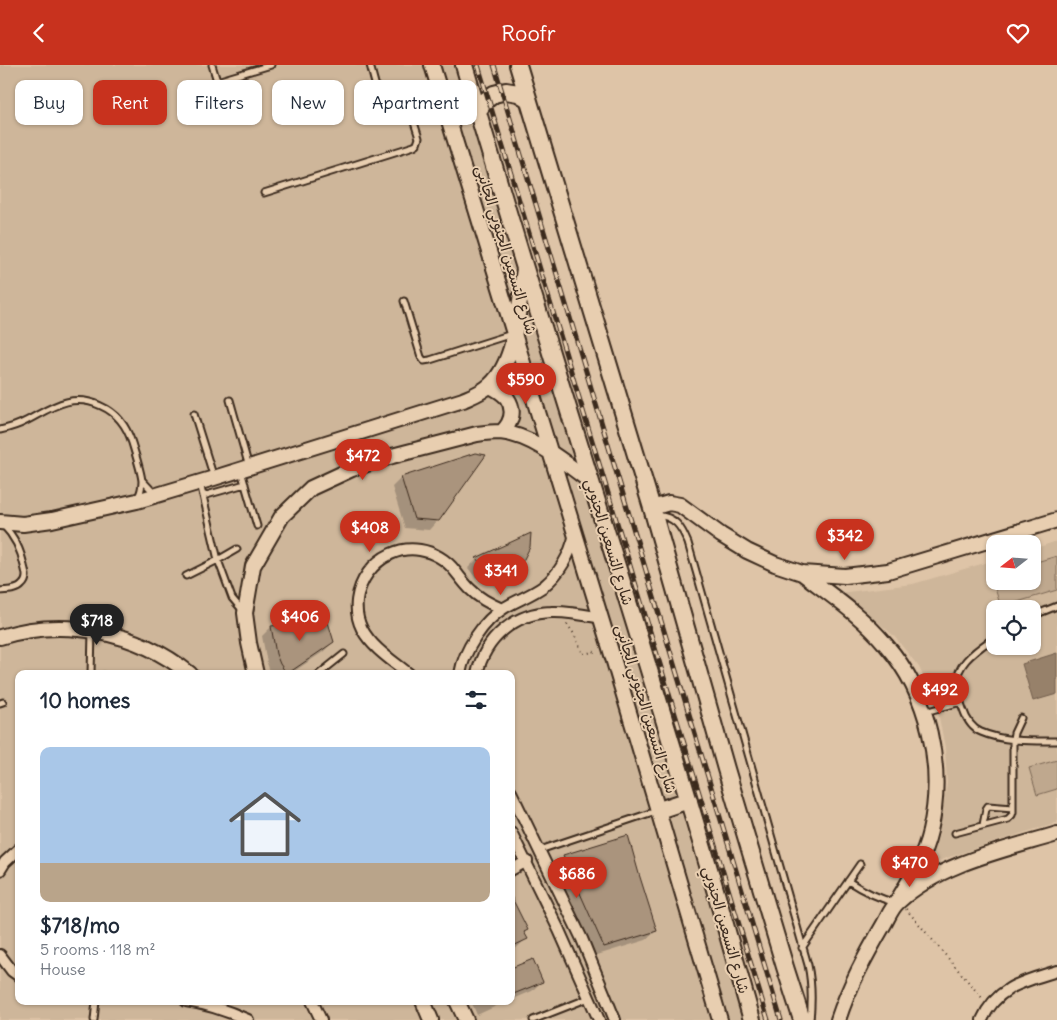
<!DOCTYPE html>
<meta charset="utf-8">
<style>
:root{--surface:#fff;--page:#f6f6f7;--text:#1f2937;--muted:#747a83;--line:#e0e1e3;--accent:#c8321e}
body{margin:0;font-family:Delius,"Playpen Sans Arabic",sans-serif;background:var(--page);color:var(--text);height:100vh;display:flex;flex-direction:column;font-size:19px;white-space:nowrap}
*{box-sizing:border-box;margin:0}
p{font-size:16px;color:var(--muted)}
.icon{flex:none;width:28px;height:28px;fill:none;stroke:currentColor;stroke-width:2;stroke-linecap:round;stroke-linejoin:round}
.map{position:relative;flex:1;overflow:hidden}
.details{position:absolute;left:15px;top:605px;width:500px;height:335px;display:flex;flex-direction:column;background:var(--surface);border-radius:10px;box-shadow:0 1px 4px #0004}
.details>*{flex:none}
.hud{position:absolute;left:15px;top:15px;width:500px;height:45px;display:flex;gap:10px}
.needle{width:32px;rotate:253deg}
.fabs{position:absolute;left:986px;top:470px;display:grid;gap:10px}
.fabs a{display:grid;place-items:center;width:55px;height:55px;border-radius:10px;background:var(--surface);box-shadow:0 1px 4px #0004;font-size:25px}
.price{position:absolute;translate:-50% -42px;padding:0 11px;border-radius:18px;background:var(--accent);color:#fff;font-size:16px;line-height:32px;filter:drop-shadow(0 1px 2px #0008)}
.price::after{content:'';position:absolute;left:50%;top:30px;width:15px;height:11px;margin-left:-8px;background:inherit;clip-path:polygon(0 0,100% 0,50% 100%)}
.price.current{background:#222;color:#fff}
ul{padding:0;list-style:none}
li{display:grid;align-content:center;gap:10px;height:265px;padding:0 25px}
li+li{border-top:1px solid var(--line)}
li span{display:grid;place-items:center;height:155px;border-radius:10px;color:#555}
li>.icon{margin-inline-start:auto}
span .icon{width:90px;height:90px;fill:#fffc;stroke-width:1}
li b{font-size:21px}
h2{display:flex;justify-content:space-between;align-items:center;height:60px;padding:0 25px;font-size:21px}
.chip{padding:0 18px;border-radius:10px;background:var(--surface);box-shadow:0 1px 4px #0004;font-size:18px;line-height:45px}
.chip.current{background:var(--accent);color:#fff}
header{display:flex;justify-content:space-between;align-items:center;height:65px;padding:0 25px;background:var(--accent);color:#fff;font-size:22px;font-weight:600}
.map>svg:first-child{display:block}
.built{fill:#ceb69a;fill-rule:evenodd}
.green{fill:#bfa88e;stroke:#7d6956}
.water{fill:#97816b;stroke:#725e4c}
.shadow{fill:#0003}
.building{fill:#aa947d;stroke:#3b2a1e}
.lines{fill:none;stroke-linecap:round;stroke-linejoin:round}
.lane-casing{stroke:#3b2a1e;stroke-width:9}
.street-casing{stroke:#3b2a1e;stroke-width:14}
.secondary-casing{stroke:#3b2a1e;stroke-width:18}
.primary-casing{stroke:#3b2a1e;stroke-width:20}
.path{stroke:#3b2a1e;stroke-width:2;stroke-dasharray:1 4;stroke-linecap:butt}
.lane{stroke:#e8ceb0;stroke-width:5}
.street{stroke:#e8ceb0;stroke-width:10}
.secondary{stroke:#e8ceb0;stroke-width:14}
.primary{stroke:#e8ceb0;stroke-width:16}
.rail-casing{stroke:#3b2a1e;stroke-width:5}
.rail{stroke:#e8ceb0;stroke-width:3;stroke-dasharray:9;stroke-linecap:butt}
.labels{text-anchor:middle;stroke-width:4;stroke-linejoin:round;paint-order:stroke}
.street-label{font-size:15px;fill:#3b2a1e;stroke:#e8ceb0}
</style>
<header><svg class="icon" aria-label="back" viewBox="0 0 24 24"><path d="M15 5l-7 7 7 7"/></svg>Roofr<svg class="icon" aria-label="heart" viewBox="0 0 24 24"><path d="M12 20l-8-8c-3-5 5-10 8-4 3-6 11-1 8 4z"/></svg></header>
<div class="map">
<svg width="1057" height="955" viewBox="0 0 1057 955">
<rect width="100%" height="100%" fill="#dec4a7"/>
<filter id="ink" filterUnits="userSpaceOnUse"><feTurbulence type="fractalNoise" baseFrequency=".02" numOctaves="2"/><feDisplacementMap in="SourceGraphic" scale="10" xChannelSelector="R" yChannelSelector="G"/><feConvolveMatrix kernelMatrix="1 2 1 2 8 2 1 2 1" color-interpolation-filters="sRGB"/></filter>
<g filter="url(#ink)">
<path class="built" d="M0,0H456L744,955H0ZM19,609H511V936H19Z
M1057,476V757L928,799L939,770L947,718L945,682L937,642L919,602L894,571L865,546L839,528L913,519L995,495V516H1032L1033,484ZM995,544H1032V581H995Z"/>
<path class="green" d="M1057,491V525L1001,542L991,511L995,510V516H1032L1033,498Z
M1057,695V724L1037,730L1029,703Z"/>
<path class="water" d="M1057,588V629L1033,636L1022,599Z"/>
<path class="shadow" d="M401,413L438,455L429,465L405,463L392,422Z
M529,470L517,501L507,511L499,514L490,516L475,512L468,503L477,494Z
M271,562L333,577L323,587L290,609H271L267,598L262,571Z
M103,605L113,609H100Z
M564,791L656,866L646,875L594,891L555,800Z
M511,834L526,865L523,868L526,874L511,888Z
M511,904L542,916L532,926L511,935Z
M471,936H507L477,950Z"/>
<path class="building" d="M475,388L486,390L439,456L414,454L401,412Z
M531,468L530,482L524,494L518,502L510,506L500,508L484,503L476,493Z
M327,554L334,577L287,609L280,599L276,589L271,561Z
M628,770L639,809L657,866L604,882L563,790Z
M511,831L528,865L524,867L528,874L511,882Z
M533,894L543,917L511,930V903Z"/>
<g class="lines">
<defs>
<path id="lane" d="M212,0L217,16L271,0
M370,0L380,37L437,20
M264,128L414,81L417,79L419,73L405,29
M404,236L421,292L424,296L430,295L512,269
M230,335L249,402
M194,349L214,413
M0,365C9,363 17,361 26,356C51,343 71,327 101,341C117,348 127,362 132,378C135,388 141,406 142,416C142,422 140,429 137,434
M241,406L257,461
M142,415L155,429
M200,418L218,495L232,533L243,546
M203,431L245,419
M657,450C675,452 681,461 688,478L808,900C812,919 812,936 810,955
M186,511L218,495L237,484
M0,526C7,525 17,526 22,520C28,515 26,508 24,501C21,485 15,472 3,460
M1032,551L1057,541
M995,572C978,584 952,600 957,625C958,632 961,638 963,644C966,653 971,663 981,667C1004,677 1033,676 1057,676
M91,609L92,566
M319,609L344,589
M0,638L3,637
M925,647L961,637
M983,760L986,744L988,741L1013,743
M955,768L1008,754L1012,750L1013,747V674L1014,668L1021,653
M540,785L656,746
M848,816C863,826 878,833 896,838
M802,883L860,799
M94,955L96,936
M533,955L589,933"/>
<path id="street" d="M409,609C393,596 372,583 362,564C343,526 378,478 420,485C433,487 447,495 455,506C460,512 464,518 470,524C479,533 490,539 502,544
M460,609C464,585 483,556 504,543C517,535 532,530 544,521C561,507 570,490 575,469
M477,609C485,573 515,548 551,547C568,546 585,550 601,553
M511,727L582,874L615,955
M511,767L559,865L599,955
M0,805L5,797L19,784
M511,805L527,796
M0,890L12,906L19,911
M186,936C208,939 228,946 248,955
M312,936L321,955
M982,955C997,921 1025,916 1057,906"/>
<path id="secondary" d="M432,0L610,583L720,955
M490,321C496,324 503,328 507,333C516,346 511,358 502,367
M652,443L669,438L680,440L721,470L747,486L775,499L802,508L845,511L888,506L1057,455
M0,457L23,459L52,455L137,436L214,413L463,335C472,331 483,327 490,320C517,296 519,238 524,204
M802,508C832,531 862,551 886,580C929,629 945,703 930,766C924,792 910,815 896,838
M0,572C64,552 137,566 190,609
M256,609L249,578L245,548L253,501L282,451L311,423L352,404L392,391L477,369C484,368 492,367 500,367C533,370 565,398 591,417
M423,936L431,955
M457,936L466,955
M838,955C849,921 866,890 884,859C888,852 892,842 898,837C940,798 1004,785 1057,769"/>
<path id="primary" d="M464,0C539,257 622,511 698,767C717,829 734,892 752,955
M518,0L652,443L726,704L785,902L802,955
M478,46L485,36L494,29L506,26L518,28L528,34
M659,745L689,735"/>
</defs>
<use href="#lane" class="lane-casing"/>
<use href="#street" class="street-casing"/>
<use href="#secondary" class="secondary-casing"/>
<use href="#primary" class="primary-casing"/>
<path class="path" d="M567,559L574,569L583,589L598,586
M906,844L983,934"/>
<use href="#lane" class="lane"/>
<use href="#street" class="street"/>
<use href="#secondary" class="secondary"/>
<use href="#primary" class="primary"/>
<defs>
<path id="rail" d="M478,0L768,955
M494,0L781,955"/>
</defs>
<use href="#rail" class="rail-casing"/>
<use href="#rail" class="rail"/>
</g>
</g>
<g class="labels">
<g class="street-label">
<text transform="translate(506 185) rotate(73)" y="5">شارع التسعين الجنوبي الجانبى</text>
<text transform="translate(609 477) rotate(73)" y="5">شارع التسعين الجنوبي</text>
<text transform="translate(646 644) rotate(73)" y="5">شارع التسعين الجنوبي الجانبى</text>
<text transform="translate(726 865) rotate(74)" y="5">شارع التسعين الجنوبي</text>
</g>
</g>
</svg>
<div class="fabs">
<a><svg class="needle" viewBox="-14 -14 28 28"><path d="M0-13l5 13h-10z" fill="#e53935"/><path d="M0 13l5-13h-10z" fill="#747a83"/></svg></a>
<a><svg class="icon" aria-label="locate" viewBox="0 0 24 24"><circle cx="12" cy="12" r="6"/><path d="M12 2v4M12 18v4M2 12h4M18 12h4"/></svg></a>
</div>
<b class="price" style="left:526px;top:340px">$590</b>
<b class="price" style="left:363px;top:416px">$472</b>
<b class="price" style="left:370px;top:488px">$408</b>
<b class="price" style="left:845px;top:496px">$342</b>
<b class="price" style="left:501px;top:531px">$341</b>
<b class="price" style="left:300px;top:577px">$406</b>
<b class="price current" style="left:97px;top:581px">$718</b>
<b class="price" style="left:940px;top:650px">$492</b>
<b class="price" style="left:910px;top:823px">$470</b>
<b class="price" style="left:577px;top:834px">$686</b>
<div class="hud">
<a class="chip">Buy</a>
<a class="chip current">Rent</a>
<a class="chip">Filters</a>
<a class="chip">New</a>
<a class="chip">Apartment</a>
</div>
<section class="details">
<h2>10 homes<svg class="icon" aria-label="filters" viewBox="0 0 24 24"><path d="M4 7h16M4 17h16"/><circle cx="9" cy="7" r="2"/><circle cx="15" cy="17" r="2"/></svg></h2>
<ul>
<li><span style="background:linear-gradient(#a9c7e8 75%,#b9a48a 0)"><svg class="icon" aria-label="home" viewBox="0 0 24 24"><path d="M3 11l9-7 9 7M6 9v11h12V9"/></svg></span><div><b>$718/mo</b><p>5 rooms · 118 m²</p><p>House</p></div></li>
</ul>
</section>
</div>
